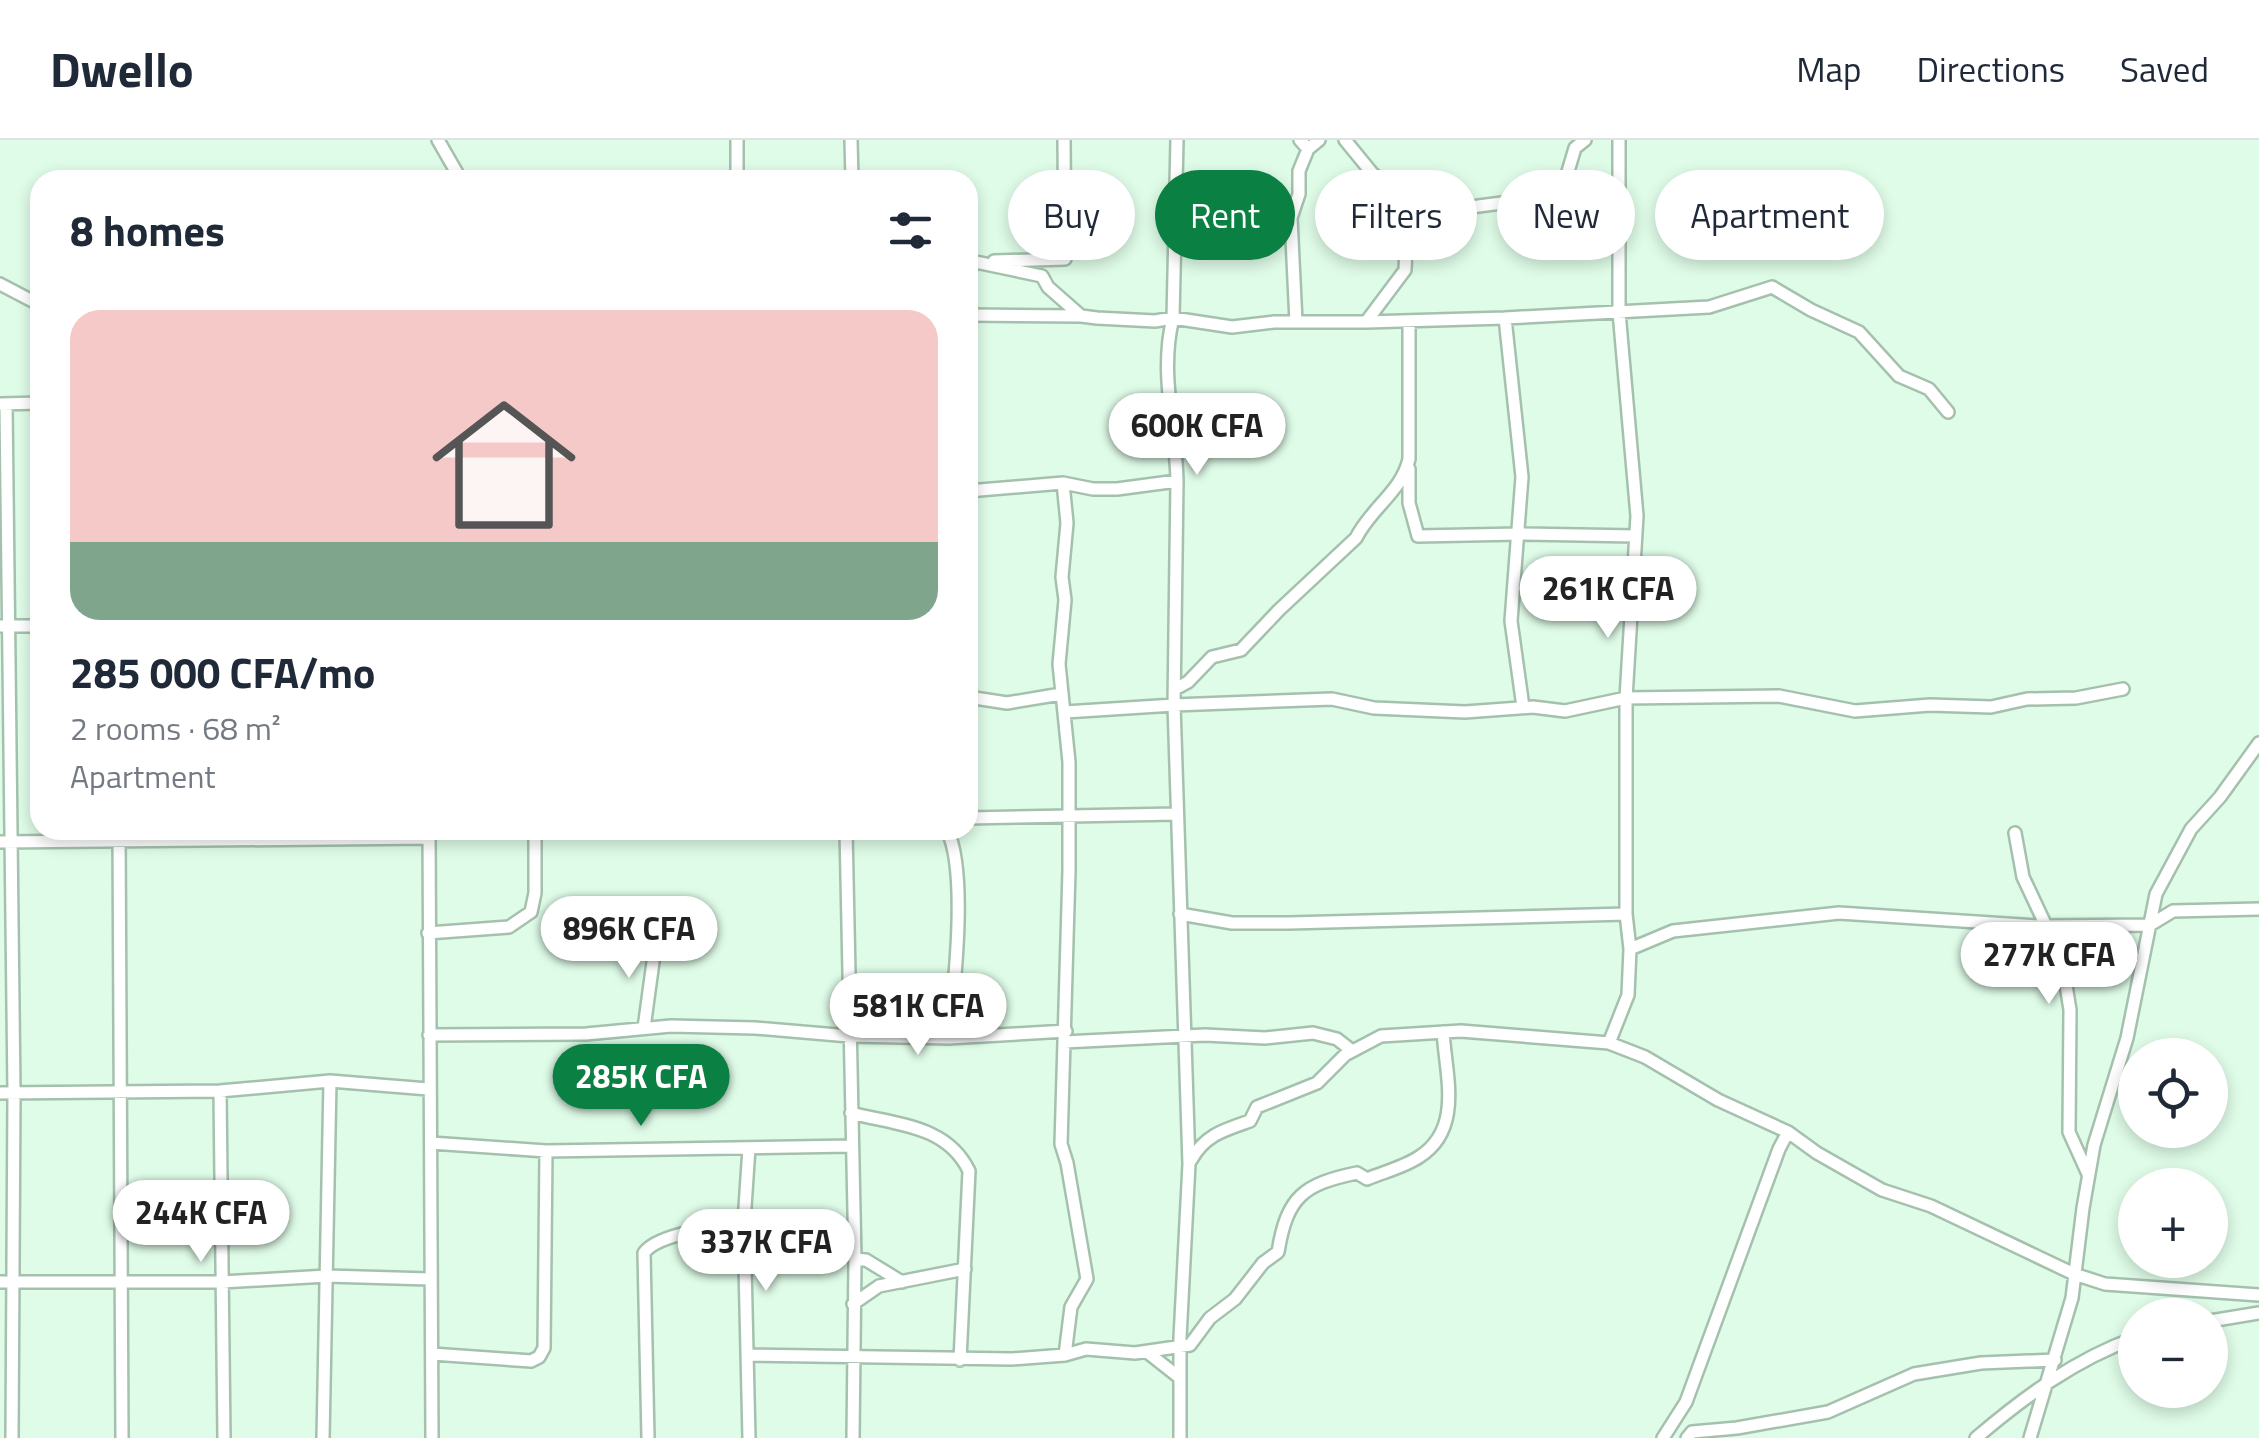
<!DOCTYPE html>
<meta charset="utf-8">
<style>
:root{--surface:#fff;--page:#f2f2f3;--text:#1f2937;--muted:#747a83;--line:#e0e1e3;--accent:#0b8043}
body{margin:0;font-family:"Titillium Web",sans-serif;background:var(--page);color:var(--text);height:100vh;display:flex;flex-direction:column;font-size:38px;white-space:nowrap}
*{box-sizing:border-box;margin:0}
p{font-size:32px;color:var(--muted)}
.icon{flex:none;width:55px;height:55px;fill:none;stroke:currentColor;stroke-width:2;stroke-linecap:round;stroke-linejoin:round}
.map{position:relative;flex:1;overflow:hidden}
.sheet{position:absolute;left:30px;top:30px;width:948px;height:670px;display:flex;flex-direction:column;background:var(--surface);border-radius:30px;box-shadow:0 5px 15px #0003}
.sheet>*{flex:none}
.hud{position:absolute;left:1008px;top:30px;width:950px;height:90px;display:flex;gap:20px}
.fabs{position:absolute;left:2118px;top:898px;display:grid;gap:20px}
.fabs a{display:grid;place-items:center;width:110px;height:110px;border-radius:50%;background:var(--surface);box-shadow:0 5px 15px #0003;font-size:50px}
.price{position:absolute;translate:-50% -85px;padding:0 22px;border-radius:35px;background:#fff;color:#222;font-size:32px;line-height:65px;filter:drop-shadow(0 2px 5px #0008)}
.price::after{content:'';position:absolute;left:50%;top:60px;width:30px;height:22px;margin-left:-15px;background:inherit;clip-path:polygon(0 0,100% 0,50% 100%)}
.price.active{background:var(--accent);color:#fff}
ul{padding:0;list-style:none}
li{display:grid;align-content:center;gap:20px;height:530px;padding:0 40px}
li span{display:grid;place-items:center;height:310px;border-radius:30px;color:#555}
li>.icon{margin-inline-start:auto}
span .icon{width:180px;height:180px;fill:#fffc;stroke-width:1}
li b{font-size:42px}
h2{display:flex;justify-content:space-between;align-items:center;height:120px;padding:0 40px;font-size:42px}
.chip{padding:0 35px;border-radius:45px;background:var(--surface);box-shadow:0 5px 15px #0003;font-size:35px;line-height:90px}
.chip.active{background:var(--accent);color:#fff}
header{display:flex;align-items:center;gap:60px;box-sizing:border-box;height:140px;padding:0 50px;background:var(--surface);border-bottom:2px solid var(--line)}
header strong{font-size:48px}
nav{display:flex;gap:55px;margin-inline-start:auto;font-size:35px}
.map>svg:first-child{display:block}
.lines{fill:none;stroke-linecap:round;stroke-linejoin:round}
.minor-casing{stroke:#a5c1ae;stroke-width:16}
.minor{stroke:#fff;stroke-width:11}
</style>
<header>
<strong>Dwello</strong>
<nav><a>Map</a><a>Directions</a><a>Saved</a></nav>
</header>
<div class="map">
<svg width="2259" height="1298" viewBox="0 0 2259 1298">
<rect width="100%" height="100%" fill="#dffce8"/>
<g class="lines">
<defs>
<path id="minor" d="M438,0L461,40
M851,0L852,40
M1300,0L1308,9L1319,0
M1345,0L1372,33L1408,64
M1619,0V172L1637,376L1626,558L1779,556L1855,571L1930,565L1991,567L2027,559L2076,558L2123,549
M737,40V0
M994,121L1065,119L1064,0
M968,133L971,121L1042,136L1048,147L1081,176L1097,178L1155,181L1173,178L1232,187L1274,182H1366L1405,130L1408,64L1448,70L1517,61L1558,65L1575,8L1585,0
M0,144L40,165
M968,175L1081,176
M1505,178L1522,337L1511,481L1523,567
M1296,182L1291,78L1299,54V31L1308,9
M1366,182L1505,178L1709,167L1772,147L1811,170L1859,192L1899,236L1929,249L1948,272
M0,264L40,263
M6,264L14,953L12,1298
M1409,329V363L1418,396L1519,394L1635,396
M1063,343L1067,383L1062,437L1065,460L1059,524L1069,622V731L1061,1004L1067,1023L1087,1139L1071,1167L1065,1215
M968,351L1063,343L1093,349H1117L1177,341C1176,286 1159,233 1173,178L1177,0
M0,486H40
M1175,549L1188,542L1212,517L1241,510L1279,470L1356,398C1371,368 1402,351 1409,319V182
M968,557L1007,563L1061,554
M1065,572L1174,565L1177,341
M968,678L1177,674
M119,690L122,1298
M429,690L432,1298
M846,690L855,1119L853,1298
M947,690C968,731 954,849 949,898
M2015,693L2023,737L2062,820L2070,870L2069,992L2088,1034
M0,702L429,698
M1180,774L1232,783H1289L1626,774
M428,793L509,787L531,772L535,753V690
M644,888L656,800
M429,895L586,894L671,886L755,888L849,896L949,898L1066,891
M1064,902L1205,895L1265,898L1313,893L1337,899L1351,910
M1609,903L1628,855L1630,809L1673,791L1839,773L2038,786L2150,785L2173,771L2259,769
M220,951L224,1298
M0,953L220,951L330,941L428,949
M851,973C897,985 947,985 969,1031L960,1220
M431,1003L546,1011L851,1006
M749,1008L744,1082L749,1298
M1191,1020C1205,995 1224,990 1250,981L1257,967L1317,943L1345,915L1381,896L1461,891L1609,903L1645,917L1718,960L1788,992L1817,1013L1882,1050L1931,1066L2074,1134L2105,1144L2259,1155
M855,1119L866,1120L902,1142
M0,1142H222L327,1136L429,1139
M853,1164L879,1146L965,1129
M2210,1181L2259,1173
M1147,1212L1180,1238
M432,1214L531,1221L539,1217L544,1208L546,1011
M747,1215L1012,1219L1065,1215L1086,1209L1135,1213L1190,1205L1210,1178L1235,1159L1263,1123L1278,1112C1287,1056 1304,1044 1357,1033L1367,1039C1384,1032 1404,1027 1419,1017C1463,989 1446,937 1443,892
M323,1298L330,941
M648,1298L644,1113C658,1093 720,1087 744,1082
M1180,1298V1198L1189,1024L1174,565L1332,559L1374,568L1465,572L1533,567L1565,571L1626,558V774L1630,809
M1663,1298L1686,1262L1779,1009L1788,992
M1687,1298L1692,1292L1737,1288L1828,1272L1914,1234L1981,1223L2055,1220
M1976,1298C2024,1257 2076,1219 2135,1198
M2030,1298L2072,1158L2083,1068L2094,1005L2127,898L2156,754L2191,689L2220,657L2259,603"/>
</defs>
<use href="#minor" class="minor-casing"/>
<use href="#minor" class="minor"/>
</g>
</svg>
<div class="fabs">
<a><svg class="icon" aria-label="locate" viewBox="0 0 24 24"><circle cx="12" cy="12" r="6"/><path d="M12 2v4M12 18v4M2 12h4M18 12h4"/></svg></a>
<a>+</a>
<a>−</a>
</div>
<b class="price" style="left:1197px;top:338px">600K CFA</b>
<b class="price" style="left:1608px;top:501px">261K CFA</b>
<b class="price" style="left:629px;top:841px">896K CFA</b>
<b class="price" style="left:2049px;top:867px">277K CFA</b>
<b class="price" style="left:918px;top:918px">581K CFA</b>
<b class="price active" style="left:641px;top:989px">285K CFA</b>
<b class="price" style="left:201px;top:1125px">244K CFA</b>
<b class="price" style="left:766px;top:1154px">337K CFA</b>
<div class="hud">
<a class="chip">Buy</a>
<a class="chip active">Rent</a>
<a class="chip">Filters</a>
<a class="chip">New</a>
<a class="chip">Apartment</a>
</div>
<section class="sheet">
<h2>8 homes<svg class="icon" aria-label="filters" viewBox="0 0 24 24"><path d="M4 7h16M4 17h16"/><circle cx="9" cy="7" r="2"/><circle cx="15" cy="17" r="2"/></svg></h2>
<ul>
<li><span style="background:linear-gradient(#f6c9c9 75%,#7fa58c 0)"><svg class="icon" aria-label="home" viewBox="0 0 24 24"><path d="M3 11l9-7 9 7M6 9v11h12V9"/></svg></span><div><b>285 000 CFA/mo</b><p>2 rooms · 68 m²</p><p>Apartment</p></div></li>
</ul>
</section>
</div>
